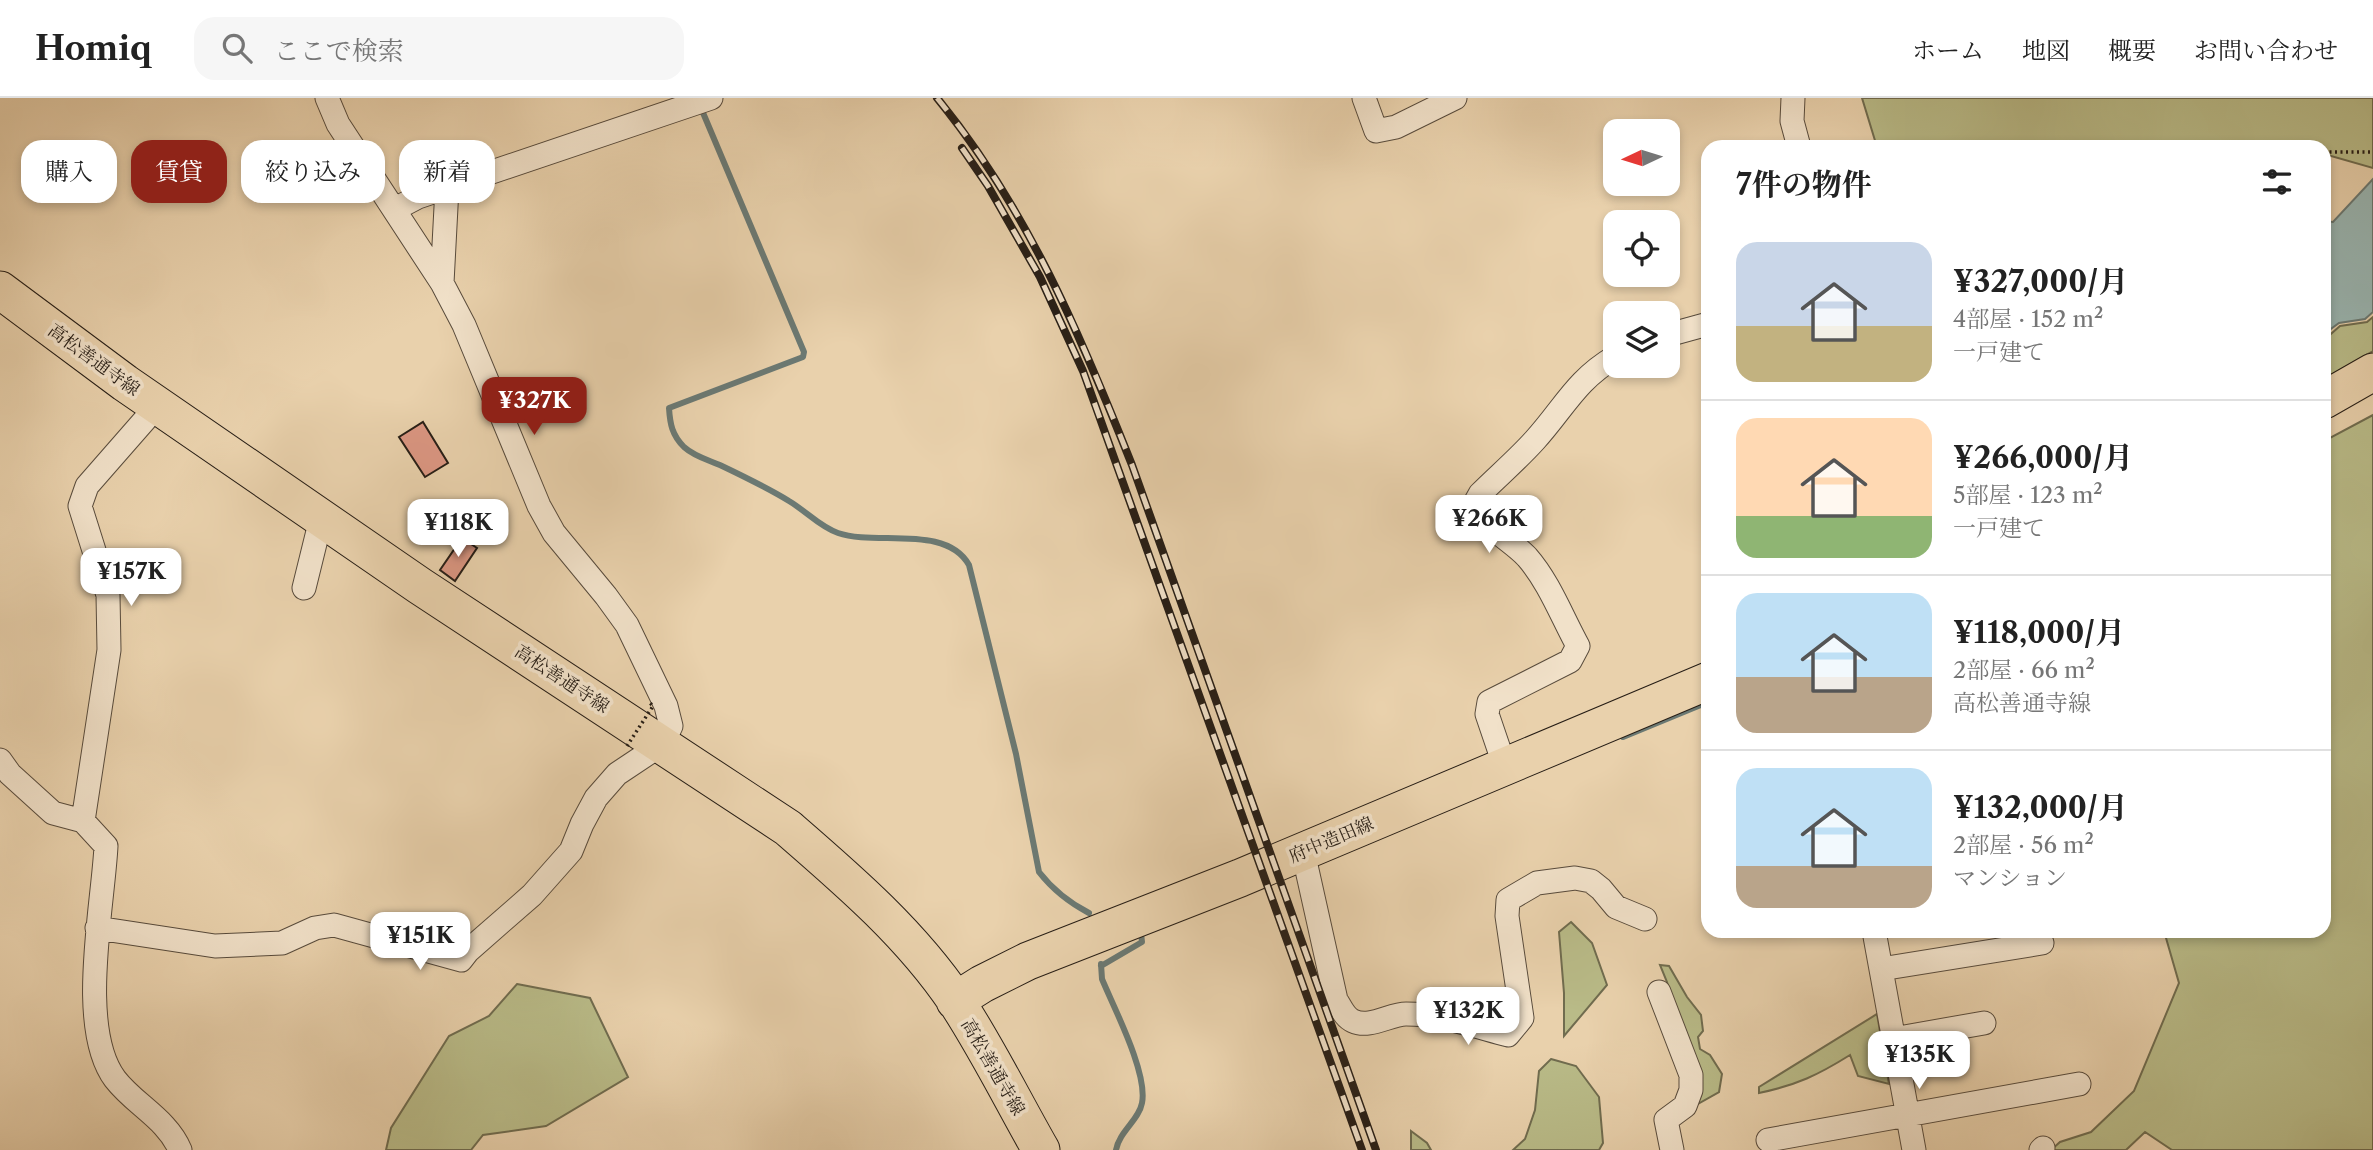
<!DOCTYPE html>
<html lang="ja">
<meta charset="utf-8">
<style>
:root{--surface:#fff;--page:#f6f6f6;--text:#222;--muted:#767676;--line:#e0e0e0;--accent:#8f2418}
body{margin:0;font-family:"Libre Caslon Text","Noto Serif JP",serif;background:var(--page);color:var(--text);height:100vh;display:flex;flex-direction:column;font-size:26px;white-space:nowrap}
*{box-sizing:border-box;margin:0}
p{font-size:23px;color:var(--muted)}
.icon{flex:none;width:38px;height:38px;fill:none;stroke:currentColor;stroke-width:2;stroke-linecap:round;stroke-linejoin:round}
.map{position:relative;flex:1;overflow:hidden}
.side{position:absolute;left:1701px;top:42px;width:630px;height:798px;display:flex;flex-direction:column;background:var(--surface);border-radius:21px;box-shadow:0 4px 10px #0003}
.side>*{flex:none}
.banner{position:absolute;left:21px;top:42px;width:665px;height:63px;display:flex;gap:14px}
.needle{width:46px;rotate:266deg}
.buttons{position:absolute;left:1603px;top:21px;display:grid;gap:14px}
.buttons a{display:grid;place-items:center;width:77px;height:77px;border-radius:14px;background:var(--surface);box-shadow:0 4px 10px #0003;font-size:35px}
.price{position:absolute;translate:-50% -60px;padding:0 16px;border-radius:14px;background:#fff;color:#222;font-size:23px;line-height:46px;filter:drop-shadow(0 2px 4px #0008)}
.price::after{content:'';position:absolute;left:50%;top:42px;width:21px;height:16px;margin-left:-10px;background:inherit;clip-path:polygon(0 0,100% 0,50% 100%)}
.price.on{background:var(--accent);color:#fff}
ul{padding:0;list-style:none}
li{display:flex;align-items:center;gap:21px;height:175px;padding:0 35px}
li+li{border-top:2px solid var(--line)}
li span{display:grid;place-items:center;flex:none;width:196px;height:140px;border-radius:21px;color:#555}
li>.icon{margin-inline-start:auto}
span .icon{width:84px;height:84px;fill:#fffc;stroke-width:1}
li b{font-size:30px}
h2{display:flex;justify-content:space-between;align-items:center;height:84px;padding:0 35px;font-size:30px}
.pill{padding:0 24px;border-radius:21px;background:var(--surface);box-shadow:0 4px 10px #0003;font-size:24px;line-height:63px}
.pill.on{background:var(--accent);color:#fff}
header{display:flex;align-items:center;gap:42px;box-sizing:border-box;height:98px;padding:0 35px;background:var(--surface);border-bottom:2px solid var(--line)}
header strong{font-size:33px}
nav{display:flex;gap:38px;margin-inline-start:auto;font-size:24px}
.search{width:490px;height:63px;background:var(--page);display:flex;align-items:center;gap:18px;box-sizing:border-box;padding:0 24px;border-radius:21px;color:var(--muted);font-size:26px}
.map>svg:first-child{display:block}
.green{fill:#b9bb88;stroke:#706c4f;stroke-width:2}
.water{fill:#99b5b1;stroke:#6b7973;stroke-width:2}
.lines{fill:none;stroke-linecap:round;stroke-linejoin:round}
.stream{stroke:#6b7973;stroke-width:6}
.building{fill:#dc9783;stroke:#271e16;stroke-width:2}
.minor-casing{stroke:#584b3c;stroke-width:25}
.primary-casing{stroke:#271e16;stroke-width:39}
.path{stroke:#271e16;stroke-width:3.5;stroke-dasharray:2 3.5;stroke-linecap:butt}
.minor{stroke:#f1e1c9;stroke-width:23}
.primary{stroke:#e9d1ac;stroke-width:37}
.rail-casing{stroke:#271e16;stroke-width:8}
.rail{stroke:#f1e1c9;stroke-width:5;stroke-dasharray:16;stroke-linecap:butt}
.path-bridge{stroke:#271e16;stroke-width:3.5;stroke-dasharray:2 3.5;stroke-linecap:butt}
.labels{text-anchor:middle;stroke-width:7;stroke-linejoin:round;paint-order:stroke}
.street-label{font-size:18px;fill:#271e16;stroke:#f1e1c9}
</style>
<header>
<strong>Homiq</strong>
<div class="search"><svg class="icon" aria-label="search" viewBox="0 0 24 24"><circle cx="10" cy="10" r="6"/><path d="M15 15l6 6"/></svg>ここで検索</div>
<nav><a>ホーム</a><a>地図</a><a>概要</a><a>お問い合わせ</a></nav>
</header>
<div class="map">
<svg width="2373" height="1052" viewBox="0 0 2373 1052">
<rect width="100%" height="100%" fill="#e9d1ac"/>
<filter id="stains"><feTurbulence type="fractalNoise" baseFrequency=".00286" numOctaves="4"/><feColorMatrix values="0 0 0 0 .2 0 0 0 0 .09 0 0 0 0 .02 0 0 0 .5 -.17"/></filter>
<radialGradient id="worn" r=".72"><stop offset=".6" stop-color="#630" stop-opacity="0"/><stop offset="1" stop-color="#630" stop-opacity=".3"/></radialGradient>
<path class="green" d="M1862,0H2373V70L2324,56V49H2301L2288,45L2239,49H1877Z
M2373,219V253L2324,281V242L2340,228L2367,224Z
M2373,317V1052H2172L2145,1034L2126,1052H2051L2060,1044L2091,1034L2134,993L2179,885L2164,833H2324V343Z
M1571,824L1592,845L1607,887L1564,938V895L1559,834Z
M1660,867L1669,868L1687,899L1701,917L1703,933L1698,939L1700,951L1710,957L1722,976L1719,994L1696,1007L1667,884Z
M517,886L590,900L628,979L546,1028L483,1037L471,1052H386L391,1030L449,938L489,918Z
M1877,916L1889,986L1858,978L1850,957C1818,977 1797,987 1759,995V989Z
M1551,961L1576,968L1599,999L1603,1045L1599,1052H1513L1525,1041L1535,1012L1539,973Z
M1411,1033L1427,1045L1431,1052H1411Z"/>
<path class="water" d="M2373,81V214L2365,221L2339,225L2324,236V123L2333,124Z"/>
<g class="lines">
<path class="stream" d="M701,10L804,254L803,259L669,310C670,326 672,337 684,349C695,359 709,362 722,368C745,379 768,390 789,403C806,413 820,429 838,435C876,448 946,426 969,467L1016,656L1039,774C1053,792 1068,804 1089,815
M1623,639L1708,604
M1101,866L1102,881C1114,910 1148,975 1142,1005C1139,1022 1119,1034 1116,1052
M1101,868L1142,844L1141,835L1143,834"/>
</g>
<path class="building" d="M423,324L448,365L425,379L399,339Z
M462,440L477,450L455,483L440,472Z"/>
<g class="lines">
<defs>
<path id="minor" d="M1364,0L1376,33L1396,29L1455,0
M1793,0L1792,23L1799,49
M395,111L418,99L711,0
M442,185L447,90
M1668,237L1708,226
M304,490L321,421
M0,662L10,676L53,715L83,723L106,748C103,809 77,930 115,981C135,1007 167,1021 180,1052
M1505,669L1487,616L1489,604L1570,563L1578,548C1562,519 1549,484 1527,459C1510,441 1484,430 1475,405L1480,396C1498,378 1518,361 1535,342C1564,310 1576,282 1615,259
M83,723L109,552L108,497L80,408L87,388L157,308
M1303,754L1336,902C1341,909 1344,919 1353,923C1370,931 1390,916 1406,916C1441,916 1474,928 1508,937L1522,920L1507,818L1508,802L1537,785L1575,780L1591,783L1601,791L1616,809L1645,821
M97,830L215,848L282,845L315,830L334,827L461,862L468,853L532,797L571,753L582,726L596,700L617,676L662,646L671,628L666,608L627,527L606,498L554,435L539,408L464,227L442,185L338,26L327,0
M1874,833L1914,1052
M1881,871L2042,845
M1659,894L1691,977V992L1685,1008L1666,1022L1672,1052
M1893,941L1984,925
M1768,1042L2079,986
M2041,1052L2043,1050"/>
<path id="primary" d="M0,192L125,285L420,488L788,730C848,782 911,836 956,903C987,950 1013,1003 1041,1052
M2324,302L2373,274
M955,903L982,886L1028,863L1240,780L1708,583"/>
</defs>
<use href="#minor" class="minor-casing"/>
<use href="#primary" class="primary-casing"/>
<path class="path" d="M2324,54H2373"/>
<use href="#minor" class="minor"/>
<use href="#primary" class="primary"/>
<defs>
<path id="rail" d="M937,0C1027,110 1080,236 1132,367L1376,1052
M962,50L988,88L1040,179L1083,273L1362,1052"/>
</defs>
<use href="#rail" class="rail-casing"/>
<use href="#rail" class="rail"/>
<path class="path-bridge" d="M627,648L653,608L648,603"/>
</g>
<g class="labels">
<g class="street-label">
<text transform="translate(94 262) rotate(36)" y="6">高松善通寺線</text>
<text transform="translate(562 581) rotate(33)" y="6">高松善通寺線</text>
<text transform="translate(1331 742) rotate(-23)" y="6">府中造田線</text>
<text transform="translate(993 969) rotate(60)" y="6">高松善通寺線</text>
</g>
</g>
<rect width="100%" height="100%" filter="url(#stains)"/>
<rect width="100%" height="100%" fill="url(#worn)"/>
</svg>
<div class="buttons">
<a><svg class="needle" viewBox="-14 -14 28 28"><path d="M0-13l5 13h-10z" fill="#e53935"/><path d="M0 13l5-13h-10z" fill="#767676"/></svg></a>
<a><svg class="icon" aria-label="locate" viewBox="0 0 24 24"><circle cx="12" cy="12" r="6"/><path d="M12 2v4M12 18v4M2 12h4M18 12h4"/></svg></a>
<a><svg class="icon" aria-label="layers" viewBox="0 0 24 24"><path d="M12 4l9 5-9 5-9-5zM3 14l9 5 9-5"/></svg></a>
</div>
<b class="price on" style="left:534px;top:339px">¥327K</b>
<b class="price" style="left:1489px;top:457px">¥266K</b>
<b class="price" style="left:458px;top:461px">¥118K</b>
<b class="price" style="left:131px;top:510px">¥157K</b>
<b class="price" style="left:420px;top:874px">¥151K</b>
<b class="price" style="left:1468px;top:949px">¥132K</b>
<b class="price" style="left:1919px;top:993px">¥135K</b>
<div class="banner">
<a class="pill">購入</a>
<a class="pill on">賃貸</a>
<a class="pill">絞り込み</a>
<a class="pill">新着</a>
</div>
<section class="side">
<h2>7件の物件<svg class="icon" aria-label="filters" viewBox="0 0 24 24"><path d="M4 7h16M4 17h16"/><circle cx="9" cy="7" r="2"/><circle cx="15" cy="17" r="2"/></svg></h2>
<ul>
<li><span style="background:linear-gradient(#c9d6e8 60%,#c2b280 0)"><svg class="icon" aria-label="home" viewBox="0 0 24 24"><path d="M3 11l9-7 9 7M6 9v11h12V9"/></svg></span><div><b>¥327,000/月</b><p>4部屋 · 152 m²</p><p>一戸建て</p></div></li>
<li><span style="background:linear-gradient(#ffd9b3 70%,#8fb573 0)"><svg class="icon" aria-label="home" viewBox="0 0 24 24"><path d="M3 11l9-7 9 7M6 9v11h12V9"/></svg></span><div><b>¥266,000/月</b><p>5部屋 · 123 m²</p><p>一戸建て</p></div></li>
<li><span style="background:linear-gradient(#bfe0f5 60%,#b9a48a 0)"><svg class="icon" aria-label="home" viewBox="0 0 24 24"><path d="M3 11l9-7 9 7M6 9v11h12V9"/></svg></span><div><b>¥118,000/月</b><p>2部屋 · 66 m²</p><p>高松善通寺線</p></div></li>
<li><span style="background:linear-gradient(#bfe0f5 70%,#b9a48a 0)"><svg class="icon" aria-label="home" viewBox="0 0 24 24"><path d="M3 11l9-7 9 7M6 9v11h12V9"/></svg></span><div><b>¥132,000/月</b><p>2部屋 · 56 m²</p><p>マンション</p></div></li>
</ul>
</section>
</div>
